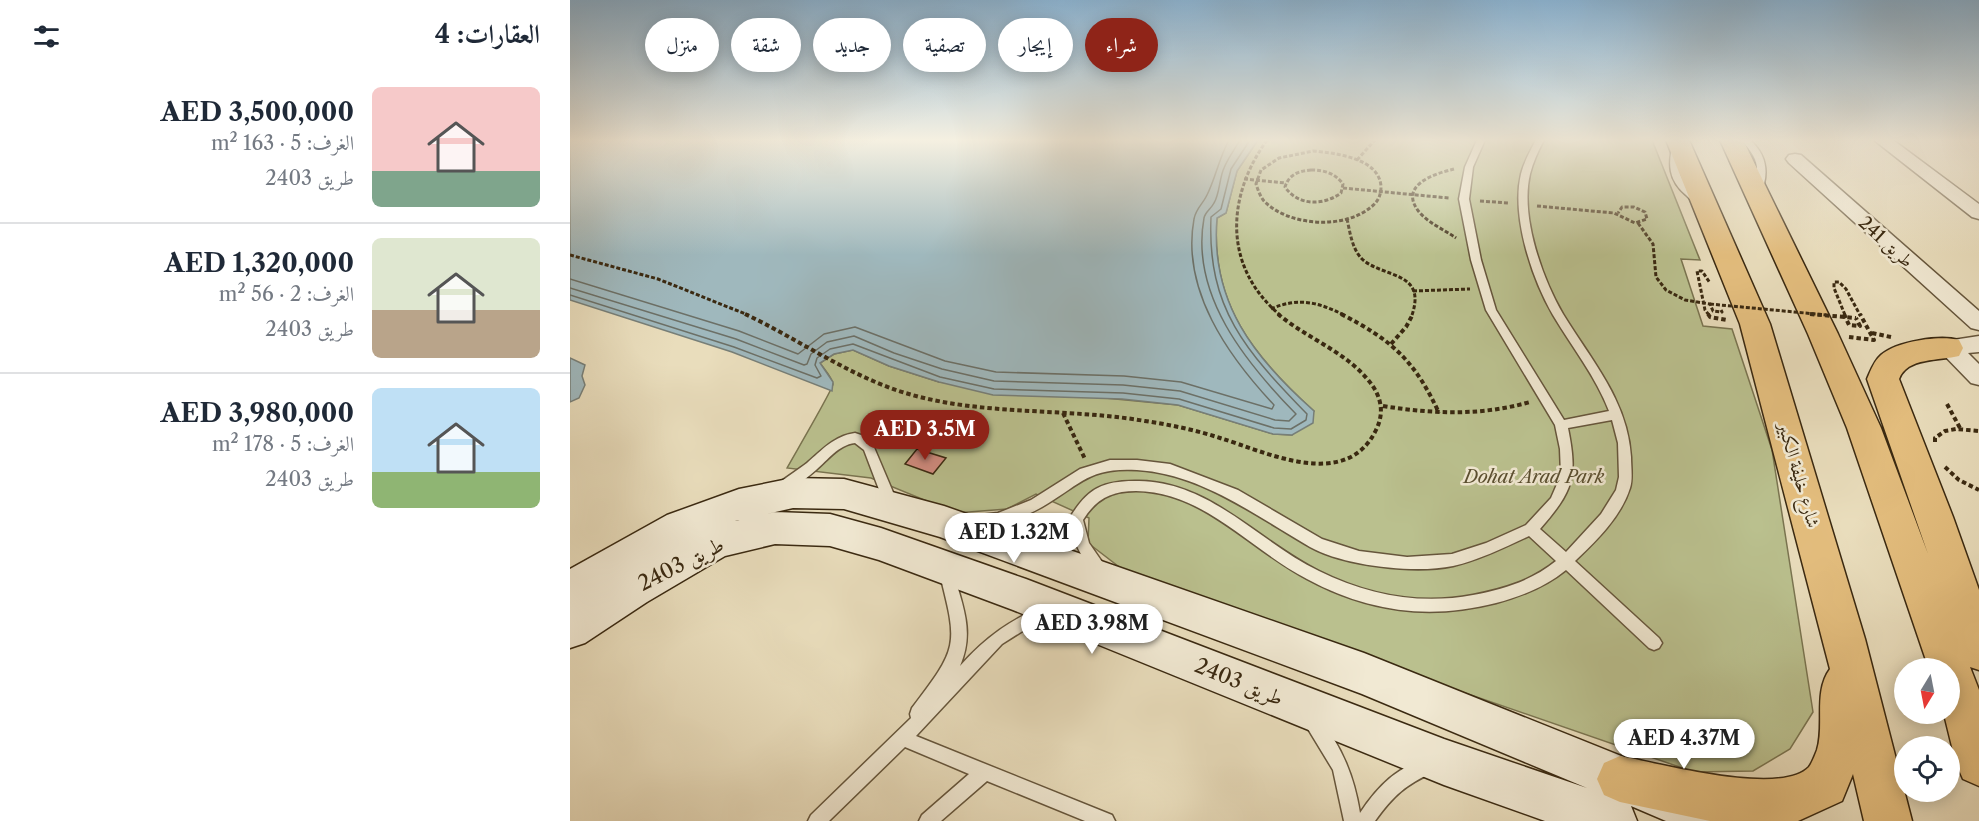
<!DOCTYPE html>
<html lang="ar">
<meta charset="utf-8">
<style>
:root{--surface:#fff;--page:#f6f6f7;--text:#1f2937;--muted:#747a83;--line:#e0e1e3;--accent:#8f2418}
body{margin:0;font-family:"Libre Caslon Text",Amiri,serif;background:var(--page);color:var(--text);direction:rtl;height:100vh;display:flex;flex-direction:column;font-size:22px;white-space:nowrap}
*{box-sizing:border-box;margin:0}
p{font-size:20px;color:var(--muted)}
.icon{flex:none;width:33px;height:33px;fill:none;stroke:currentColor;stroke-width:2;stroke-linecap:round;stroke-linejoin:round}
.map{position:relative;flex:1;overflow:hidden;direction:ltr}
.details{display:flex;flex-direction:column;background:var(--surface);width:570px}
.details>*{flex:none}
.banner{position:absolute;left:18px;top:18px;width:570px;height:54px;direction:rtl;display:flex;gap:12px}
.needle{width:39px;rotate:190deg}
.fabs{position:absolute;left:1324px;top:658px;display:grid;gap:12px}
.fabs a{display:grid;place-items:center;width:66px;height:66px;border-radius:50%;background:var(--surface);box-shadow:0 3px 15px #0003;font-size:30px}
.price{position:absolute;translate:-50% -51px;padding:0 14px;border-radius:21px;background:#fff;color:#222;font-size:20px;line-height:39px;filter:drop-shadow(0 2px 3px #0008)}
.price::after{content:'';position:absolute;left:50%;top:36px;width:18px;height:14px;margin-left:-9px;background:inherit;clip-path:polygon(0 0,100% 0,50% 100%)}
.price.active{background:var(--accent);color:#fff}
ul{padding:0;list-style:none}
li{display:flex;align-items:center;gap:18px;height:150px;padding:0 30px}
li+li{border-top:2px solid var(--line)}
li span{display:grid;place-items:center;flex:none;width:168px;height:120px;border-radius:9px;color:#555}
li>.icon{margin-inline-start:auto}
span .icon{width:72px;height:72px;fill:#fffc;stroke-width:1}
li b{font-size:26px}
h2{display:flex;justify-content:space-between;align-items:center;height:72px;padding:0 30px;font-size:26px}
.chip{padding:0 21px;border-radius:27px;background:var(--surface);box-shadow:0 3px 15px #0003;font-size:21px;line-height:54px}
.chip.active{background:var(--accent);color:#fff}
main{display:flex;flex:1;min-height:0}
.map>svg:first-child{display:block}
.green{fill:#bac08e;stroke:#7a7450;stroke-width:1.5}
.water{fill:#9fb8bd;stroke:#777f78;stroke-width:1.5}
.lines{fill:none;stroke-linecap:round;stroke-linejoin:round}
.shore{stroke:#6c7067;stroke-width:1.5}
.building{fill:#d38d82;stroke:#3a2911;stroke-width:1.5}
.service-casing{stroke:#66563c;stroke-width:3}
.minor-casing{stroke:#66563c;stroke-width:3}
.secondary-casing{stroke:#3a2911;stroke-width:3}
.primary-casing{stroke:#3a2911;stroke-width:3}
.path-far1{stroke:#3a2911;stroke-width:3;stroke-dasharray:4 2;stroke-linecap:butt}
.path{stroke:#3a2911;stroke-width:4;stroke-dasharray:4.5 3;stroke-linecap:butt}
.service{fill:#f1e9d3;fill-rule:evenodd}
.minor{fill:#f1e9d3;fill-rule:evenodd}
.secondary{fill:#f1e9d3;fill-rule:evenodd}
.primary{fill:#e4be7e;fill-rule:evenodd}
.path-bridge-far1{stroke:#3a2911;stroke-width:3;stroke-dasharray:4 2;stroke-linecap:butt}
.path-bridge{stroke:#3a2911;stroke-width:4;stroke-dasharray:4.5 3;stroke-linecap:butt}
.labels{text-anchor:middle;stroke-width:5;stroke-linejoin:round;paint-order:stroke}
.street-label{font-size:18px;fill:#3a2911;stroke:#f1e9d3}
.park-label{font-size:18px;font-style:italic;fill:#5a4f30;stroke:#f1e9d3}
.near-street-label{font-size:21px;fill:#3a2911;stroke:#f1e9d3}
</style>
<main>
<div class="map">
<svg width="1409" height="821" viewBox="0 0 1409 821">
<rect width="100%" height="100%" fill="#e9ddbc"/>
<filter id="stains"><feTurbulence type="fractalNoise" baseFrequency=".00333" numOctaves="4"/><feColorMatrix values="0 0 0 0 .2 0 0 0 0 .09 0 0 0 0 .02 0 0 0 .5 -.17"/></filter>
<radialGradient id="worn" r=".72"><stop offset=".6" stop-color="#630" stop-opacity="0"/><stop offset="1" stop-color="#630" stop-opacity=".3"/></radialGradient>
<path class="green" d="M688,140H1082L1130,260L1111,259L1133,326L1162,329L1202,450L1243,712L1220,749L1183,771L1124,772L565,579L518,543L519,518L466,494L437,509L386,513L301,478L217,468C223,457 263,389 263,384C262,377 254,369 250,363L264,354L283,350L319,366L369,382L608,405L703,434L722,435L744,411C684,357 640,303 647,218L656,213L667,171Z"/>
<path class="water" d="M0,140H688L667,171L656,213L647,218C640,302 684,358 744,411L743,423L722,435L703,434L608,405L552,399L423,395L369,382L319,366L283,350L264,354L250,363L263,382L262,391L162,352L0,300Z
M0,358L15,365L12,376L15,385L9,398L0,402Z"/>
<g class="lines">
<path class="shore" d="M0,279L169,331L228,354L254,334L285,327L375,361L426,372L554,376L611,382L702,409L704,405C658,356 611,290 624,219C626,208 633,204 637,195C646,177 649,158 659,140
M0,288L166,339L234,365L237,364L241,354L257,342L284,336L324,353L372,369L424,381L553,385L610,391L705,420L719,421L726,414C676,363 620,295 634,218C635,212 641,209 644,203C650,193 649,179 654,168C658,158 665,149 670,140
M0,295L164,347L247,378L251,376L245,365L247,358L260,349L283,344L370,377L424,389L553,393L609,399L704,428L721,429L736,420L737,414C676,351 637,309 641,217L651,209L661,169L680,140"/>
</g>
<path class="building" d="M347,449L376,458L363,474L335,464Z"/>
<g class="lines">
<defs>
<path id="service" d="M907,140H915L903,167L899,199L911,260L926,310L994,420L1039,411C1026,377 1002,347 983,315C962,279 941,216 951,174C954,162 960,151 966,140H974C968,151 963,162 960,174C950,216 972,278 993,314C1021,360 1058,401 1061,457C1061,467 1063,479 1060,488C1051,517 1026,541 1005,561L1089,638L1092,643L1089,648L1084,650L1079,648L996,570C975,587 952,596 926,603C859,620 798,612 737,579C679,549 635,492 566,491C541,491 526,499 513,520L519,543L537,569L535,573L530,575C517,570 507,548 503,535L487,562L482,564L477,562L475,558C480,547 487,537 494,527C515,492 526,480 569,481C641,482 689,542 749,571C797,595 850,605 903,595C934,589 961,581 986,561L959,536C935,547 909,560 883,566C845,574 774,566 740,547C686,516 632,474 567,470C518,467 510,485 472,507C448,521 425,525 398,527L393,525L391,521L393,517L428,513L461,500L510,469L540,460H567L600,464L668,490L752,539L789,551L837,557L882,554L916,543L956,525L981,498L991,475L990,449L985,425L916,310L901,260L889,199L895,167ZM1042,420L1048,443L1049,477L1046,490L1031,514L996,552L970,529C1003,491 1008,478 998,428Z
M1107,140L1111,143C1105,172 1109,181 1132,199V203C1125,204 1121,200 1116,195C1098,180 1098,164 1103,143Z
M1171,140H1180C1198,156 1199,175 1190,196L1187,197L1182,194C1190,168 1190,160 1171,140Z
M285,433L297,437L303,445L328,504L326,508L321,510L316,508L294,450L285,443C268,445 258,460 246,470C237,478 228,484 219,491L214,492L209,491L207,487L209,483C218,476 228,470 237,463C252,450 264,436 285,433Z
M376,565L381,567L383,571C392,605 405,631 390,666C415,638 441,619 476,605L481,607L483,612L481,617L462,625L432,644L346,736L542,815L545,821H515L417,781L371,821H349L352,815L399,774L335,747L259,821H238L241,815L341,718L340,714L342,708C389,646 388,646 369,571L371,567Z
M743,716L749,718C772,747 784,776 790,813C808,786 827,767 858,758L864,760L866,766L864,772C836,784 823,796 805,821H774L763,770L735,724L737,718Z"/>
<path id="minor" d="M1304,140H1323L1409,204V219L1402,217Z
M1225,154L1231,155L1409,311V330L1401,328L1219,163L1216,159L1219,155Z
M1409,336V352L1398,353L1409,364V385L1401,383L1367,348L1370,342Z"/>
<path id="secondary" d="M223,478L274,479L374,506L794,653L1171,804L1178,821H1096L1061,806L1067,821H975L874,785L443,610L309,560L260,546L205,544L155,556L77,602L15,643L0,648V569L97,515L169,489ZM223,508L274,509L370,537L792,694L1017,788L874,739L456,579L311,528L260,514L205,512L165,521Z"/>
<path id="primary" d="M1096,140H1119L1200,324L1295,639L1342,821H1294L1283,774L1272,801L1228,821H1140L1050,802L1034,795L1027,779L1034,763L1050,756C1088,763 1211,797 1239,767C1242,763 1245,755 1247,750C1255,725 1243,692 1260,669L1170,324Z
M1150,140H1173L1268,334L1311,428L1358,554L1297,379C1301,370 1304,361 1311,355C1327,341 1370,335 1389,340L1393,348L1389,356C1370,361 1337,357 1329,379L1383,517L1409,590V670L1400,667L1409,690V786L1393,779L1386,763L1374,714H1380V669H1359L1277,428L1238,334Z"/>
</defs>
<use href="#service" class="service-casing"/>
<use href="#minor" class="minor-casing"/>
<use href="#secondary" class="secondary-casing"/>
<use href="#primary" class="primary-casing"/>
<path class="path-far1" d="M697,140C656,197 653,267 710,315
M743,151C765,153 810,158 811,187C811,195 808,202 801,207C774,230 718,226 694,201C690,196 688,190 686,184L691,170L709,158Z
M787,160L805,140
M884,169C863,174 827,186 850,213C860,224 875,230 886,238
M741,170C754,170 765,173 773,184L771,193C753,206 728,206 715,187C719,174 729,171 741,170Z
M674,179L716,183
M773,188L879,198
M910,201L939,203
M967,206L1044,213L1065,223L1077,219L1075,212L1064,207H1052L1048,213
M777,219C780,232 782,249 792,259C813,278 857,271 842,315
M1068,223L1083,244L1086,277L1096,290L1115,300L1140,304L1143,311L1152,312L1151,310
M0,255L88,279L178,315
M843,291L900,289
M701,309C728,297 748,302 774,315
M1139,315L1135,310L1127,271H1132L1140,283
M1275,315L1264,288V282H1269L1276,289L1290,315"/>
<path class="path" d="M175,314C226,338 275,373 329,391C409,417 494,407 575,421C601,425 626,430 650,438C696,452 776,492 806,430C815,412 811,396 799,381C775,351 736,338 708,314
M771,314C822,340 845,361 869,413
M1138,314L1140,317L1157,320
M1274,314L1279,325L1290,326L1286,318
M1302,333L1321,337
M1279,337L1304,340L1290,314
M821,344L836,327L843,314
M1377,404L1390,428
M813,406C863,414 911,416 960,402
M493,413L515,459
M1365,442V438L1375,431L1386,429L1409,431
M1375,467L1389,480L1409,490"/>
<use href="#service" class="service"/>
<use href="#minor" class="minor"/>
<use href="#secondary" class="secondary"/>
<use href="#primary" class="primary"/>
<path class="path-bridge-far1" d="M1140,304L1256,315"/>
<path class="path-bridge" d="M1240,314L1286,318"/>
</g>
<linearGradient id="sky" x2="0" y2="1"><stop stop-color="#8bb6d7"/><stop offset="0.55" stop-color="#f5f0e1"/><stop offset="1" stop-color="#f5f0e1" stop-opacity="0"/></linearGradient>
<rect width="1409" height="255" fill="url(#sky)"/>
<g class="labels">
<g class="street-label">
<text transform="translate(1316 242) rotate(42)" y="6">طريق 241</text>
<text transform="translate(1229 475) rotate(74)" y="6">شارع خليفة الكبير</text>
</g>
<g class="park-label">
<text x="964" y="483">Dohat Arad Park</text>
</g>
<g class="near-street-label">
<text transform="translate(111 564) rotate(-27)" y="7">طريق 2403</text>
<text transform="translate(669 682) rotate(22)" y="7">طريق 2403</text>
</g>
</g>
<rect width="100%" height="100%" filter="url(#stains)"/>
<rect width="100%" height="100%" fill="url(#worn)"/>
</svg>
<div class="fabs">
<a><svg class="needle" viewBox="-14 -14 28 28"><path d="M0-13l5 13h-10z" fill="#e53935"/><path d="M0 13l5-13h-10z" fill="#747a83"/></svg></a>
<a><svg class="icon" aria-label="locate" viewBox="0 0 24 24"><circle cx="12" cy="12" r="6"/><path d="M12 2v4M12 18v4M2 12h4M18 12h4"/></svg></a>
</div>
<b class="price active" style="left:355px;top:461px">AED 3.5M</b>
<b class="price" style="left:444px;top:564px">AED 1.32M</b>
<b class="price" style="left:522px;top:655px">AED 3.98M</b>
<b class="price" style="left:1114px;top:770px">AED 4.37M</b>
<div class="banner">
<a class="chip active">شراء</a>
<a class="chip">إيجار</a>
<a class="chip">تصفية</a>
<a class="chip">جديد</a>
<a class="chip">شقة</a>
<a class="chip">منزل</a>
</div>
</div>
<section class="details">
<h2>العقارات: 4<svg class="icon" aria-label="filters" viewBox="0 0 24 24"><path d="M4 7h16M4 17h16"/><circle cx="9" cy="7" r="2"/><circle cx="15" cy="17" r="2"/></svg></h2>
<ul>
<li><span style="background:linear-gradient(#f6c9c9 70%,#7fa58c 0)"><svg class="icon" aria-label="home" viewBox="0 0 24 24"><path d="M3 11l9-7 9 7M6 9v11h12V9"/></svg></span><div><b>AED 3,500,000</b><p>الغرف: 5 · 163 m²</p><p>طريق 2403</p></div></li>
<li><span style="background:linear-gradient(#dfe7d0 60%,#b9a48a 0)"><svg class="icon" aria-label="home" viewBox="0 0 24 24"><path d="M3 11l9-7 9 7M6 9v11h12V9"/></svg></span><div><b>AED 1,320,000</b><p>الغرف: 2 · 56 m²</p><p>طريق 2403</p></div></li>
<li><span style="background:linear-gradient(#bfe0f5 70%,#8fb573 0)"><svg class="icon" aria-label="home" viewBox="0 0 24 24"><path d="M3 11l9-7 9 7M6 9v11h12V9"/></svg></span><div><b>AED 3,980,000</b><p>الغرف: 5 · 178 m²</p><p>طريق 2403</p></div></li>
</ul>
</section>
</main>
